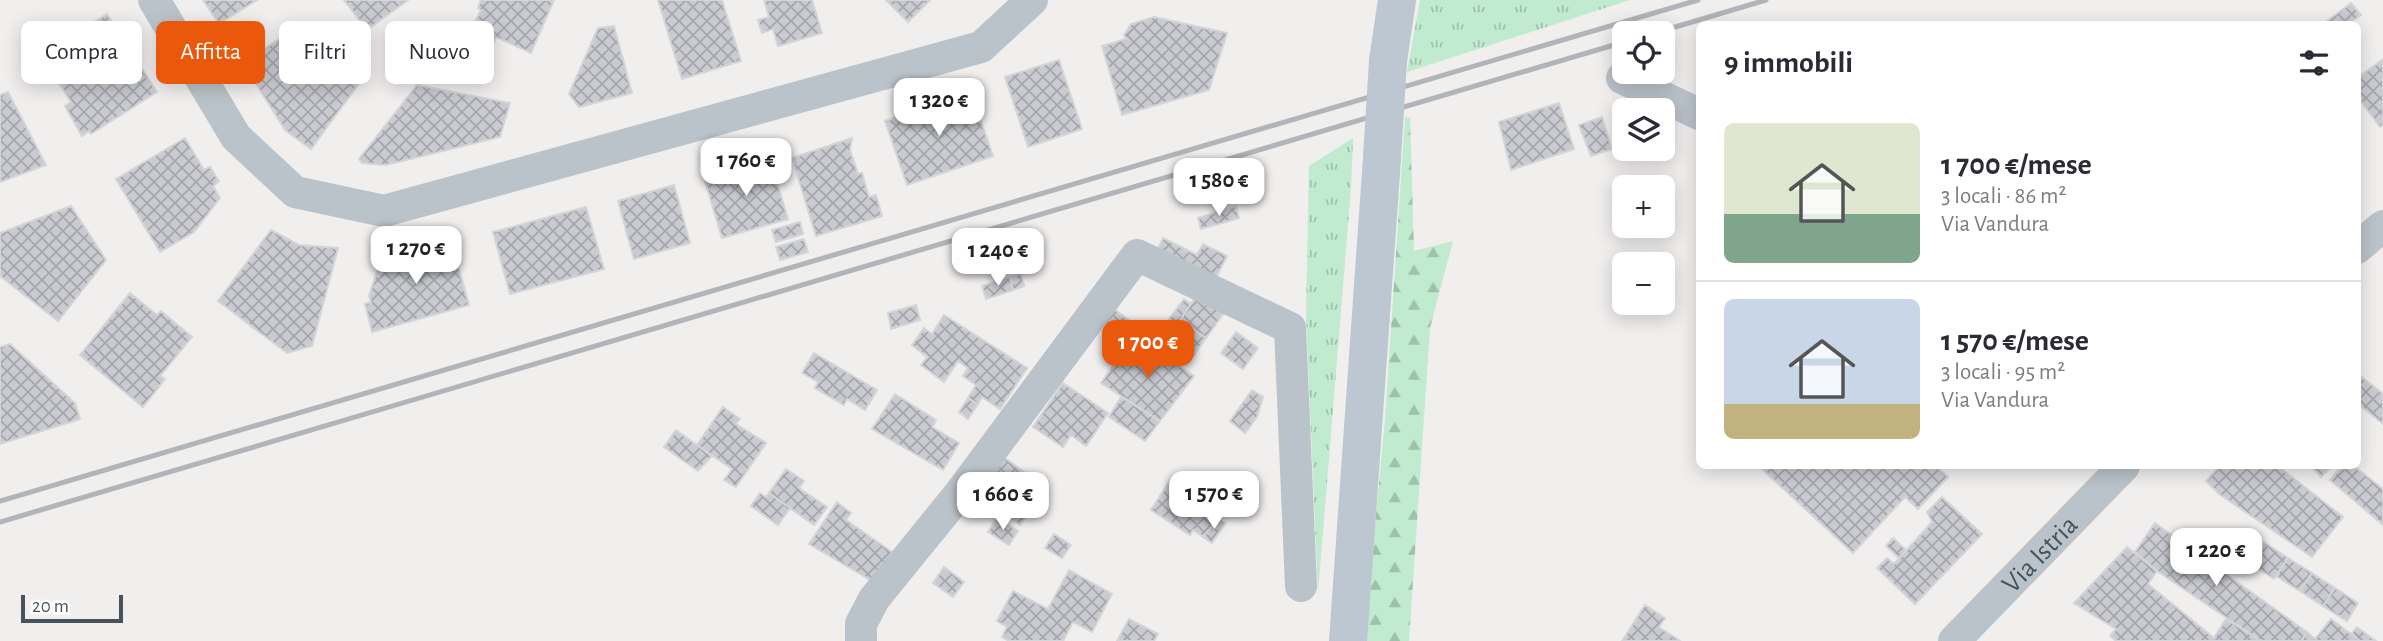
<!DOCTYPE html>
<html lang="it">
<meta charset="utf-8">
<style>
:root{--surface:#fff;--page:#f2f2f3;--text:#2b2b33;--muted:#7c7c81;--line:#e1e1e2;--accent:#ea580c}
body{margin:0;font-family:"Alegreya Sans",sans-serif;background:var(--page);color:var(--text);height:100vh;display:flex;flex-direction:column;font-size:26px;white-space:nowrap}
*{box-sizing:border-box;margin:0}
p{font-size:23px;color:var(--muted)}
.icon{flex:none;width:38px;height:38px;fill:none;stroke:currentColor;stroke-width:2;stroke-linecap:round;stroke-linejoin:round}
.map{position:relative;flex:1;overflow:hidden}
.side{position:absolute;left:1696px;top:21px;width:665px;height:448px;display:flex;flex-direction:column;background:var(--surface);border-radius:10px;box-shadow:0 4px 18px #0003}
.side>*{flex:none}
.top-card{position:absolute;left:21px;top:21px;width:665px;height:63px;display:flex;gap:14px}
.buttons{position:absolute;left:1612px;top:21px;display:grid;gap:14px}
.buttons a{display:grid;place-items:center;width:63px;height:63px;border-radius:10px;background:var(--surface);box-shadow:0 4px 18px #0003;font-size:35px}
.scale{position:absolute;left:21px;bottom:18px;width:102px;box-sizing:border-box;padding-left:7px;border:4px solid #48525a;border-top:0;font-size:19px;line-height:24px;white-space:nowrap;color:#48525a;-webkit-text-stroke:5px #fff;paint-order:stroke}
.price{position:absolute;translate:-50% -60px;padding:0 16px;border-radius:14px;background:#fff;color:#222;font-size:23px;line-height:46px;filter:drop-shadow(0 2px 4px #0008)}
.price::after{content:'';position:absolute;left:50%;top:42px;width:21px;height:16px;margin-left:-10px;background:inherit;clip-path:polygon(0 0,100% 0,50% 100%)}
.price.current{background:var(--accent);color:#fff}
ul{padding:0;list-style:none}
li{display:flex;align-items:center;gap:21px;height:175px;padding:0 28px}
li+li{border-top:2px solid var(--line)}
li span{display:grid;place-items:center;flex:none;width:196px;height:140px;border-radius:10px;color:#555}
li>.icon{margin-inline-start:auto}
span .icon{width:84px;height:84px;fill:#fffc;stroke-width:1}
li b{font-size:30px}
h2{display:flex;justify-content:space-between;align-items:center;height:84px;padding:0 28px;font-size:30px}
.chip{padding:0 24px;border-radius:10px;background:var(--surface);box-shadow:0 4px 18px #0003;font-size:24px;line-height:63px}
.chip.current{background:var(--accent);color:#fff}
.map>svg:first-child{display:block}
.grass{fill:url(#grass-tufts)}
.forest{fill:url(#forest-firs)}
.building{fill:url(#building-cross-hatch);stroke:#d3d5d9;stroke-width:2}
.lines{fill:none;stroke-linecap:round;stroke-linejoin:round}
.minor{stroke:#bbc3ca;stroke-width:32}
.secondary{stroke:#bdc7d1;stroke-width:38}
.rail{stroke:#b1b4b8;stroke-width:5}
.secondary-bridge{stroke:#bdc7d1;stroke-width:38}
.labels{text-anchor:middle;stroke-width:5;stroke-linejoin:round;paint-order:stroke}
.street-label{font-size:28px;fill:#48525a;stroke:#fff}
</style>
<div class="map">
<svg width="2383" height="641" viewBox="0 0 2383 641">
<defs>
<pattern id="grass-tufts" width="24" height="20" patternUnits="userSpaceOnUse" patternTransform="scale(1.75)"><rect width="24" height="20" fill="#c0ebcf"/><path d="M3 7l-1-3M5 7V3M7 7l1-3M15 17l-1-3M17 17v-4M19 17l1-3" fill="none" stroke="#9ec1ab"/></pattern>
<pattern id="forest-firs" width="22" height="20" patternUnits="userSpaceOnUse" patternTransform="scale(1.75)"><rect width="22" height="20" fill="#c0ebcf"/><path d="M5 1l3.5 6h-7zM16 11l3.5 6h-7z" fill="#9ec1ab"/></pattern>
<pattern id="building-cross-hatch" width="8" height="8" patternUnits="userSpaceOnUse" patternTransform="scale(1.75)"><rect width="8" height="8" fill="#c9cbd0"/><path d="M0 0l8 8M0 8l8-8" fill="none" stroke="#a5a7ac"/></pattern>
</defs>
<rect width="100%" height="100%" fill="#f1eeee"/>
<path class="grass" d="M1420,0H1630L1407,72Z
M1353,138L1351,188L1318,594L1306,316L1309,166Z"/>
<path class="forest" d="M1405,117L1410,118L1414,251L1453,241L1430,328L1409,641H1364L1385,419Z"/>
<path class="building" d="M203,0H257L219,24Z
M344,0H408L367,30Z
M481,0H554L531,53L496,37L493,45L469,34L481,10L478,8Z
M658,0H722L741,61L682,79Z
M764,0H812L822,33L778,46L773,29L762,33L758,20L769,17Z
M886,0H930L908,22Z
M2351,3L2361,15L2348,24H2323Z
M107,14L157,92L91,134L89,131L82,136L65,106L71,102L41,55Z
M1154,17L1227,33L1209,90L1122,115L1102,46L1126,39L1124,35L1131,24Z
M303,23L333,68L343,64L363,78L311,149L285,130L243,63Z
M614,26L632,93L579,107L569,94L598,28Z
M2383,59V125L2380,127L2357,96V78Z
M1059,60L1082,129L1028,147L1005,77Z
M417,85L510,103L500,137L386,165L362,163L359,159Z
M8,92L46,165L0,182V95Z
M971,92L993,156L907,185L885,121Z
M1559,103L1574,149L1511,170L1499,122Z
M1602,117L1612,149L1591,156L1579,125Z
M185,138L204,170L210,167L219,181L213,186L220,198L194,232L160,252L116,179Z
M852,138L850,150L858,174L862,173L869,197L876,195L882,216L816,236L792,158Z
M770,159L788,219L722,238L704,178Z
M674,185L690,243L634,259L618,201Z
M71,206L106,260L58,321L0,276V233Z
M1236,206L1239,218L1201,229L1198,218Z
M586,207L604,269L510,294L493,232Z
M800,222L803,234L776,242L772,230Z
M271,230L299,245L338,248L312,346L287,353L218,301Z
M1163,238L1197,255L1203,244L1227,256L1212,286L1154,257Z
M804,239L808,252L780,260L776,247Z
M451,240L469,305L372,332L365,304L371,302L369,296L381,258L405,253L403,245L414,242L417,250Z
M1021,274L1024,286L1013,290L1010,277Z
M1010,277L1013,290L986,299L982,286Z
M130,293L157,315L161,311L192,337L160,376L165,379L143,407L80,355Z
M1197,295L1223,314L1206,338L1180,320Z
M1184,299L1191,304L1180,320L1206,338L1194,355L1160,331Z
M916,305L920,320L891,329L888,313Z
M1114,309L1131,322L1121,335L1104,322Z
M944,315L1027,368L1000,409L982,397L978,404L968,398L976,385L963,376L968,368L958,361L944,382L921,365L927,357L912,345L924,328L932,334Z
M1236,332L1258,348L1243,369L1221,353Z
M1141,342L1147,346L1148,344L1194,376L1160,421L1101,383L1120,355L1129,360Z
M10,344L75,403L80,419L0,444V347Z
M814,353L877,390L865,410L847,399L844,405L815,388L818,382L802,373Z
M2357,373L2383,394V424L2357,403Z
M1063,383L1108,413L1086,446L1071,435L1063,447L1033,427Z
M1252,390L1263,397L1257,417L1245,433L1230,421Z
M895,394L936,420L932,427L959,443L943,470L872,429Z
M1121,397L1160,421L1145,441L1109,417Z
M968,398L978,404L968,419L959,412Z
M723,407L740,419L736,424L766,443L736,487L724,480L732,469L697,445Z
M676,430L712,456L698,471L664,447Z
M1001,455L1031,477L1026,484L1042,496L1020,525L974,492Z
M1765,466H1936L1948,477L1918,509L1905,497L1853,553L1762,469Z
M2220,466H2278L2343,517L2312,557L2219,494L2206,481Z
M2311,466H2332L2321,477Z
M2342,466H2354L2383,489V525L2330,480Z
M786,469L804,481L799,488L827,507L814,525L769,493Z
M1172,477L1212,503L1207,511L1218,519L1203,537L1193,530L1190,535L1151,510Z
M760,493L766,497L769,493L790,508L778,525L751,506Z
M1942,497L1982,534L1915,604L1877,568L1887,558L1894,564L1932,522L1927,512Z
M837,502L851,513L846,520L892,552L872,581L809,544Z
M1212,503L1220,509L1215,517L1207,511Z
M997,518L1018,531L1009,545L988,532Z
M1218,519L1225,523L1212,543L1203,537Z
M2155,523L2307,632L2301,641H2261L2157,571L2135,552Z
M1054,534L1071,545L1062,558L1045,548Z
M1893,538L1906,550L1899,558L1886,546Z
M2264,542L2288,558L2274,579L2250,564Z
M2127,547L2157,571L2148,584L2214,638L2226,619L2261,641H2116L2110,636L2116,629L2074,603Z
M2288,558L2312,573L2300,591L2276,576Z
M944,567L964,582L953,597L933,583Z
M1069,570L1112,594L1092,632L1073,622L1063,641H1009L1002,637L1007,627L997,621L1013,591L1048,609Z
M2312,573L2335,588L2323,606L2300,591Z
M2335,588L2358,603L2347,621L2323,606Z
M1645,605L1665,618L1659,627L1680,641H1622Z
M1129,619L1158,634L1154,641H1117Z
M2331,619L2360,641H2301L2307,632L2315,639Z
M2357,627L2376,641H2360L2351,634Z"/>
<g class="lines">
<g class="minor">
<path d="M154,0L236,137L295,192L384,211L981,47L1032,0"/>
<path d="M1622,78L1699,114"/>
<path d="M2357,248L2383,226"/>
<path d="M861,641V624L874,599L960,493L1137,255L1290,328L1301,586"/>
<path id="s1" d="M1954,641L2124,466"/>
</g>
<path class="secondary" d="M1388,61L1397,0
M1348,641L1382,158"/>
<path class="rail" d="M1655,33L1766,0
M0,501L1698,0
M0,522L1624,42"/>
<path class="secondary-bridge" d="M1382,158L1388,61"/>
</g>
<g class="labels">
<g class="street-label">
<text dy="10" stroke="none"><textPath href="#s1" startOffset="122">Via Istria</textPath></text>
</g>
</g>
</svg>
<div class="buttons">
<a><svg class="icon" aria-label="locate" viewBox="0 0 24 24"><circle cx="12" cy="12" r="6"/><path d="M12 2v4M12 18v4M2 12h4M18 12h4"/></svg></a>
<a><svg class="icon" aria-label="layers" viewBox="0 0 24 24"><path d="M12 4l9 5-9 5-9-5zM3 14l9 5 9-5"/></svg></a>
<a>+</a>
<a>−</a>
</div>
<div class="scale">20 m</div>
<b class="price" style="left:939px;top:138px">1 320 €</b>
<b class="price" style="left:746px;top:198px">1 760 €</b>
<b class="price" style="left:1219px;top:218px">1 580 €</b>
<b class="price" style="left:416px;top:286px">1 270 €</b>
<b class="price" style="left:998px;top:288px">1 240 €</b>
<b class="price current" style="left:1148px;top:380px">1 700 €</b>
<b class="price" style="left:1214px;top:531px">1 570 €</b>
<b class="price" style="left:1003px;top:532px">1 660 €</b>
<b class="price" style="left:2216px;top:588px">1 220 €</b>
<div class="top-card">
<a class="chip">Compra</a>
<a class="chip current">Affitta</a>
<a class="chip">Filtri</a>
<a class="chip">Nuovo</a>
</div>
<section class="side">
<h2>9 immobili<svg class="icon" aria-label="filters" viewBox="0 0 24 24"><path d="M4 7h16M4 17h16"/><circle cx="9" cy="7" r="2"/><circle cx="15" cy="17" r="2"/></svg></h2>
<ul>
<li><span style="background:linear-gradient(#dfe7d0 65%,#7fa58c 0)"><svg class="icon" aria-label="home" viewBox="0 0 24 24"><path d="M3 11l9-7 9 7M6 9v11h12V9"/></svg></span><div><b>1 700 €/mese</b><p>3 locali · 86 m²</p><p>Via Vandura</p></div></li>
<li><span style="background:linear-gradient(#c9d6e8 75%,#c2b280 0)"><svg class="icon" aria-label="home" viewBox="0 0 24 24"><path d="M3 11l9-7 9 7M6 9v11h12V9"/></svg></span><div><b>1 570 €/mese</b><p>3 locali · 95 m²</p><p>Via Vandura</p></div></li>
</ul>
</section>
</div>
